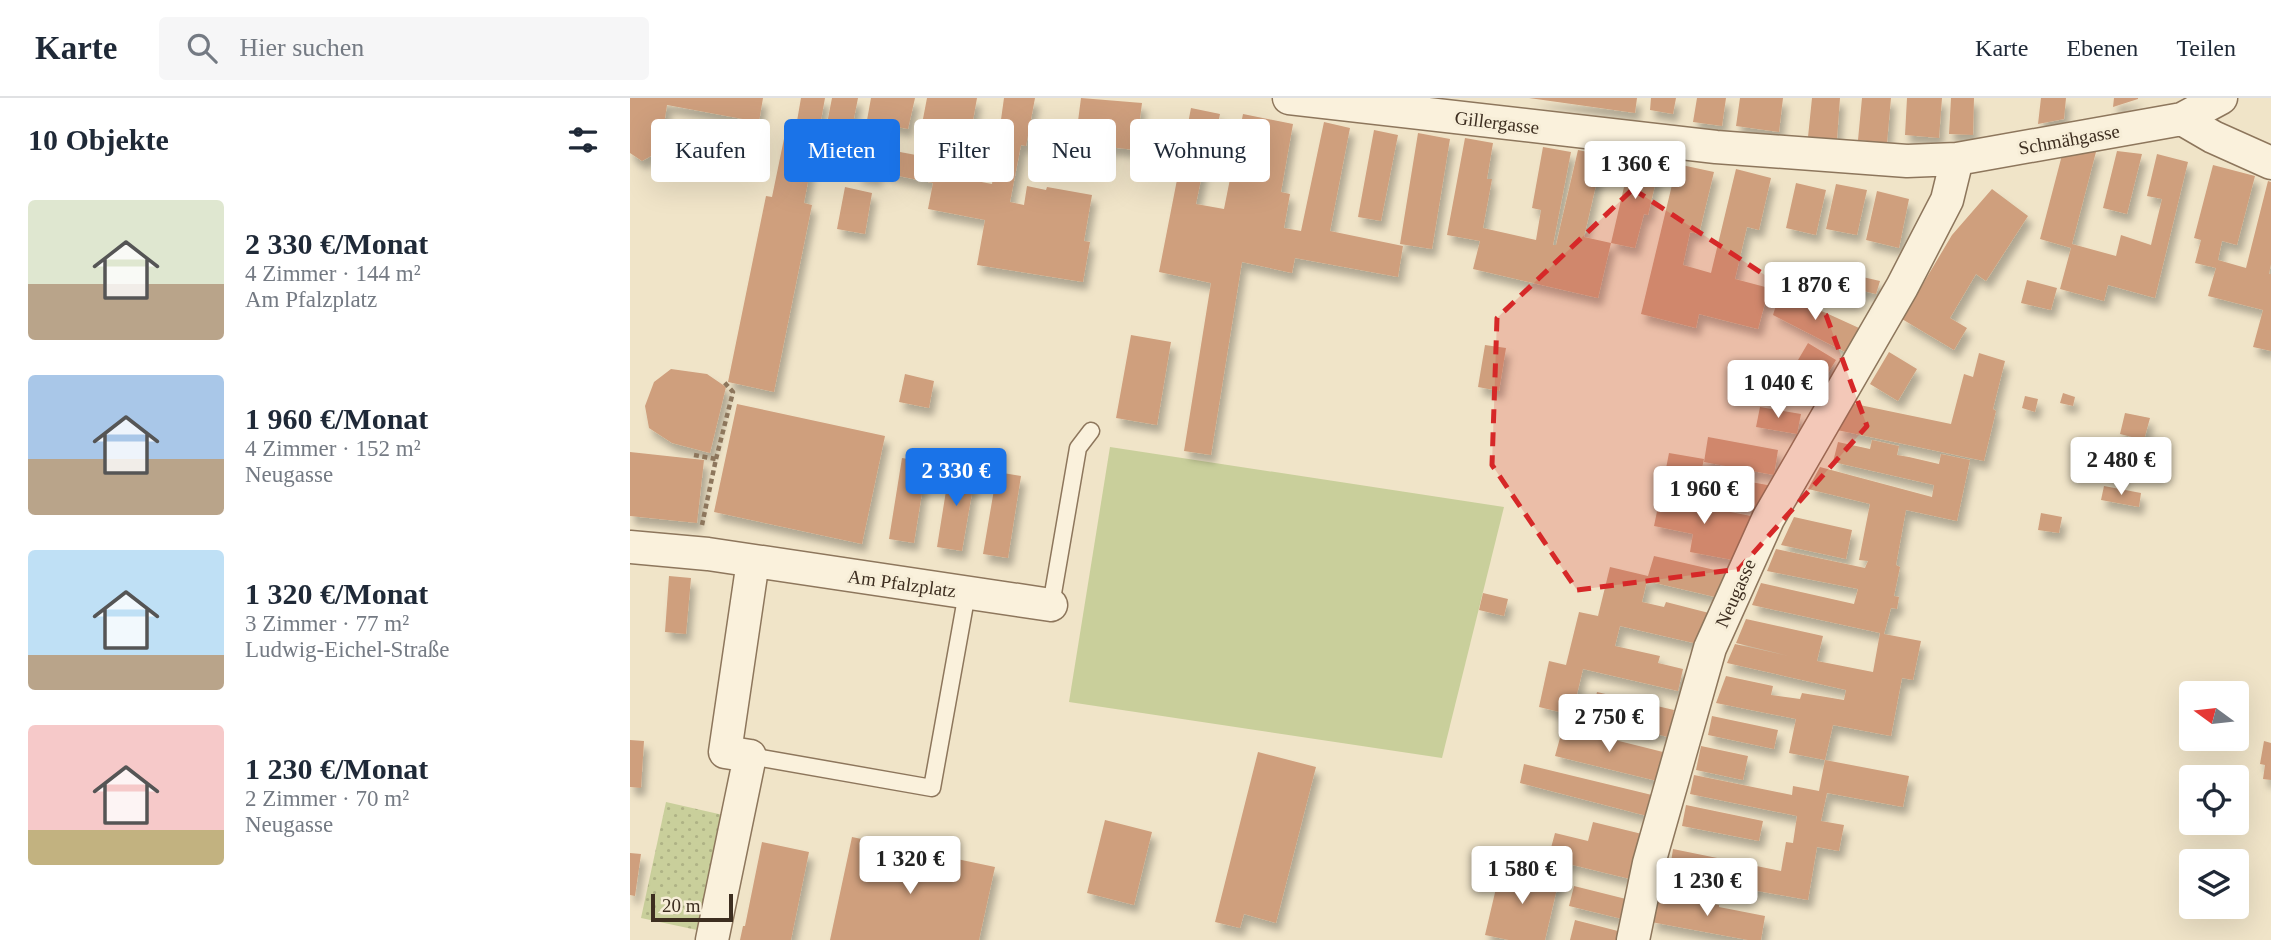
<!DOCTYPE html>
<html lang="de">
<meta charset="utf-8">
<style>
:root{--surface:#fff;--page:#f6f6f7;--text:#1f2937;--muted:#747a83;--line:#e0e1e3;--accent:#1a73e8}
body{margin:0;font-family:Georgia,serif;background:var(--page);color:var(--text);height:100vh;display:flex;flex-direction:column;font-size:26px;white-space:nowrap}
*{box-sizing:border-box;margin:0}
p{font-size:23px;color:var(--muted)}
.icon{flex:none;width:38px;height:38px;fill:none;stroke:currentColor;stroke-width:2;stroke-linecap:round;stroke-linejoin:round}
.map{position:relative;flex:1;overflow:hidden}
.side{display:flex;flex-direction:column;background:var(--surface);width:630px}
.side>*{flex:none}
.top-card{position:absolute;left:21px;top:21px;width:665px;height:63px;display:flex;gap:14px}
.needle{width:46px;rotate:285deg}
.tools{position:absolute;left:1549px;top:583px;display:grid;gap:14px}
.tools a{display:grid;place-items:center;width:70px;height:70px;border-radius:7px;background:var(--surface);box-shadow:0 7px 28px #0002;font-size:35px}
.scale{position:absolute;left:21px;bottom:18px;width:82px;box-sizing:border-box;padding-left:7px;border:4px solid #3d2e20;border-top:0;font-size:19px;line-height:24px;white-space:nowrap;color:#3d2e20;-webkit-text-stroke:5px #f7eed8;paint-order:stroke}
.price{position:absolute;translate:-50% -60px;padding:0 16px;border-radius:7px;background:#fff;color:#222;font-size:23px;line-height:46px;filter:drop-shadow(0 2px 4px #0008)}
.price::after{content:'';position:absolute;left:50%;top:42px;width:21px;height:16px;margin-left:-10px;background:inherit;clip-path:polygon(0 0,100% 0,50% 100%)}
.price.on{background:var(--accent);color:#fff}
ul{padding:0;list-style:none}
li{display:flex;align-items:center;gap:21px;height:175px;padding:0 28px}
li span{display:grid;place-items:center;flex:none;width:196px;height:140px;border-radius:7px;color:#555}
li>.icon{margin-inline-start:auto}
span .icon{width:84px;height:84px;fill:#fffc;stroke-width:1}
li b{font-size:30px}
h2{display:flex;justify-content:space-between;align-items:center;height:84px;padding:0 28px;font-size:30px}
.chip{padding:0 24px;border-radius:7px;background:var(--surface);box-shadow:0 7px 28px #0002;font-size:24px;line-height:63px}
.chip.on{background:var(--accent);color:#fff}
header{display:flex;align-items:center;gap:42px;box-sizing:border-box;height:98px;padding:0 35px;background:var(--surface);border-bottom:2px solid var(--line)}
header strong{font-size:33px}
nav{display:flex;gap:38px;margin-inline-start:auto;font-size:24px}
.search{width:490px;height:63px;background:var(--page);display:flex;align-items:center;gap:18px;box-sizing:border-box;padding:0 24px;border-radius:7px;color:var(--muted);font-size:26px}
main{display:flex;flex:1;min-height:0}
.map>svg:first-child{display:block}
.grass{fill:url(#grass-dots)}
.garden{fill:#c9cf9b}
.building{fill:#cf9f7d;filter:url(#shadow)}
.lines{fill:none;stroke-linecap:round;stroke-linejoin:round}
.service-casing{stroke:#8d765c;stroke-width:19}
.minor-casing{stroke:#8d765c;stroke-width:35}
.path{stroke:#8d765c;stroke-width:4.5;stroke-dasharray:5 3.5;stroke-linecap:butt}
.service{stroke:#faf1dc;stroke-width:16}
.minor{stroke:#faf1dc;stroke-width:32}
.marked{fill:#d62828;fill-opacity:0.2;stroke:#d62828;stroke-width:5;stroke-dasharray:14 9;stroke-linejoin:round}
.labels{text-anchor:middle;stroke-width:6;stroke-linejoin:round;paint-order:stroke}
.street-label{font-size:19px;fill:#3d2e20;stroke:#f7eed8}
</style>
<header>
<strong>Karte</strong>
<div class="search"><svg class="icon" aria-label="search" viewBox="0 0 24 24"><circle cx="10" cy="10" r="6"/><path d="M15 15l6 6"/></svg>Hier suchen</div>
<nav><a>Karte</a><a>Ebenen</a><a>Teilen</a></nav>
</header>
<main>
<section class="side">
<h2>10 Objekte<svg class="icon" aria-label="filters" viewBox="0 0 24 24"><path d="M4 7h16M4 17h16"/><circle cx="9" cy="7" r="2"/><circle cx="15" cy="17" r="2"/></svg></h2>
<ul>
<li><span style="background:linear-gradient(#dfe7d0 60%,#b9a48a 0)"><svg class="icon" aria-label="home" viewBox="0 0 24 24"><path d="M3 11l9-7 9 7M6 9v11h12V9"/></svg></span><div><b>2 330 €/Monat</b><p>4 Zimmer · 144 m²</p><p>Am Pfalzplatz</p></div></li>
<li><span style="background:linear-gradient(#a9c7e8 60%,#b9a48a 0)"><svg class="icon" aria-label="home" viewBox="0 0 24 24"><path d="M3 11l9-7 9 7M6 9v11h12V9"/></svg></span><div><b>1 960 €/Monat</b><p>4 Zimmer · 152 m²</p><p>Neugasse</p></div></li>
<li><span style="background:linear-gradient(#bfe0f5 75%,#b9a48a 0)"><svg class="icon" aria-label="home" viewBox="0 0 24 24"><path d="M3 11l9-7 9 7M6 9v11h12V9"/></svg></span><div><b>1 320 €/Monat</b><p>3 Zimmer · 77 m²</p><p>Ludwig-Eichel-Straße</p></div></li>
<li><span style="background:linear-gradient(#f6c9c9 75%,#c2b280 0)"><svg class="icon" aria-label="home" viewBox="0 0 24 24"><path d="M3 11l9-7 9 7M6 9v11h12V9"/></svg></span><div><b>1 230 €/Monat</b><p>2 Zimmer · 70 m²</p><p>Neugasse</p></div></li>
</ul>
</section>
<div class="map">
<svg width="1641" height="842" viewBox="0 0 1641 842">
<defs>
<pattern id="grass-dots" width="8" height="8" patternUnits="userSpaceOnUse" patternTransform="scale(1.75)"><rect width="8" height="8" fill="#c9cf9b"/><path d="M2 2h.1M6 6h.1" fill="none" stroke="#aeb285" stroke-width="1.8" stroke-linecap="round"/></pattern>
<filter id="shadow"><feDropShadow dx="4.5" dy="8" stdDeviation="3.5" flood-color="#0004"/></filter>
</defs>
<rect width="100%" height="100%" fill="#f0e4c8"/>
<path class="grass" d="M36,704L93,717L67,832L11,820Z"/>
<path class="garden" d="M480,349L874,409L812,660L439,604Z"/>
<path class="building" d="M0,0H133L129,24L37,7L30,53L12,63L0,55Z
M171,0H195L190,28L167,23Z
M202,0H228L216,61L191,56Z
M241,0H285L278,31L257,27L247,81L227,77Z
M297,0H347L340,39L313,34L305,75L362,86L374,0H405L396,48L391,47L380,104L394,107L397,88L416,92L417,89L462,97L454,143L460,144L453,184L347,167L355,122L298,111L303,85L249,74L254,51L286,57Z
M451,0L512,5L506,52L478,49L477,59L444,54Z
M899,0H1007L1005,15Z
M1021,0H1046L1043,16L1020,12Z
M1067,0H1096L1092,28L1063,24Z
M1110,0H1153L1149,34L1106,28Z
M1182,0H1210L1207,41L1178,39Z
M1232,0H1261L1257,45L1228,42Z
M1277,0H1312L1309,40L1275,37Z
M1321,0H1344L1343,37L1319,36Z
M1411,0H1436L1434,21L1408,26Z
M1484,0H1508V1L1483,9Z
M561,10L590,16L579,68L574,67L566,106L594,111L613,16L663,26L651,94L660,96L654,130L671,133L694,24L720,30L700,133L773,148L768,179L665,160L662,175L612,164L581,357L554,353L581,185L529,174Z
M156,31L187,37L174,105L182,107L144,294L98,284L136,98L142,99Z
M744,32L768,37L751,123L728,119Z
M788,35L820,41L802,151L770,146Z
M835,40L863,45L857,81H862L853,130L906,142L911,112L902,110L913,49L941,54L923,147H926L948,52L973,57L954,139L981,145L968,200L843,171L850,143L817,137Z
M1467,50L1442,146L1486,158L1491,137L1521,147L1532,101L1517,98L1527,56L1558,64L1525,200L1478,187L1474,203L1430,191L1441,150L1410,141L1432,57Z
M1487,53L1512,56L1497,116L1473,110Z
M1001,59L1030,66L1018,117L1014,116L1005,150L981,145Z
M1047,66L1084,74L1069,136L1060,134L1053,167L1081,175L1106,71L1141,80L1129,132L1117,129L1105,181L1139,190L1128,231L1069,216L1066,230L1011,216Z
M1583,67L1625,78L1607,147L1592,143L1588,162L1616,170L1638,83L1641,84V166L1639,176H1641V253L1623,249L1633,212L1578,198L1586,170L1565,165L1571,142L1564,140Z
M1166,85L1196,92L1186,137L1156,130Z
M1206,86L1237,92L1227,137L1196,131Z
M215,89L242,95L235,136L207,131Z
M1362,91L1398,118L1356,183L1346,176L1320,220L1337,230L1324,252L1272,221L1322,137Z
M1247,93L1279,101L1269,150L1236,142Z
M1211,174L1250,183L1246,196L1208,187Z
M1397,182L1427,190L1421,212L1391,205Z
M1150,194L1229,230L1215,254L1143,217Z
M501,237L541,244L527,327L486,320Z
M1178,245L1206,262L1189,290L1161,274Z
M855,247L876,250L869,293L848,289Z
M1259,254L1287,271L1268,303L1240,286Z
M1349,255L1375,263L1363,311L1366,313L1354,363L1207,332L1220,305L1321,326L1334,276L1343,279Z
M41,271L77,276L96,289L80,355L42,345L19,330L15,308L24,284Z
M275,276L304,283L299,310L269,304Z
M1433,295L1445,299L1443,308L1430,305Z
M1395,298L1408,301L1405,314L1392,310Z
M107,306L255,338L232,446L84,414Z
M1130,309L1171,316L1167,336L1126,329Z
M1495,315L1520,320L1514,342L1490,336Z
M1078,339L1148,352L1144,377L1074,364Z
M1242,342L1269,348L1267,357L1279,359L1309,366L1311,356L1340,362L1327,423L1276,412L1266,467L1270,469L1264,498L1269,499L1267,511L1261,510L1254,536L1291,543L1283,582L1272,580L1261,638L1203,627L1195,662L1159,655L1166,621L1086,605L1096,578L1143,588L1141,597L1170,601L1172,595L1214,602L1216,592L1097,565L1105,546L1159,558L1106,545L1116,521L1193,538L1187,563L1243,574L1250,535L1122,507L1131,485L1224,506L1228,491L1137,473L1146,451L1235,470L1238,463L1229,462L1240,406L1178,391L1190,369L1302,399L1304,387L1203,364L1208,344L1240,351Z
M0,354L74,362L67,425L0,418Z
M1039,355L1074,361L1071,375L1143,388L1133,410L1032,391Z
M272,360L297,364L284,445L259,441Z
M320,368L346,372L332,453L307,449Z
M367,374L391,378L378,460L353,456Z
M1474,388L1511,395L1509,409L1471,402Z
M1031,394L1051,397L1050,404L1126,419L1103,462L1060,454L1063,436L1024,428Z
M1411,415L1432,419L1429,435L1408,432Z
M1164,419L1222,432L1216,461L1151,447Z
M1024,458L1098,475L1085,499L1017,483L1012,504L1034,509L1036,504L1079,515L1068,546L990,528L985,548L1030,558L1028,565L1053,571L1048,593L953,571L942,617L909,609L919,563L936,567L949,514L968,518L980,469L1018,478Z
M39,478L61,480L56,536L35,534Z
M853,495L878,501L874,518L849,512Z
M967,594L1044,612L1038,639L961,620Z
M1082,618L1148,632L1144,651L1078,637Z
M933,629L1033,654L1027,683L925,658Z
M0,642L14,643L11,690L0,689Z
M1634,643L1641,645V682L1633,681L1635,667L1630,666Z
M1071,648L1118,658L1113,682L1066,672Z
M628,654L686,669L646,825L614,816L610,830L585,824Z
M1195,662L1279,678L1273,709L1197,695L1191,723L1214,727L1209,753L1187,749L1178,802L1039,777L1043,751L1151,773L1156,744L1163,745L1167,718L1060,696L1064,677L1162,697L1163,688L1189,693Z
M894,666L1022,697L1017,718L890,685Z
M1056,707L1133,723L1129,743L1052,728Z
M475,722L522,734L504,807L457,795Z
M963,724L1012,736L1000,781L918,761L925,735L958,743Z
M222,739L365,769L349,842H200Z
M132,744L179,754L161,842H110L113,828H115Z
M0,755L11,756L5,798L0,797Z
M871,769L929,782L915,842H879L855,837Z
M944,788L996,801L992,821L939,808Z
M1028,796L1089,807V809L1135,818L1131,842H1118L1021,824Z
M945,822L988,833L986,842H940Z"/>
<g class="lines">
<defs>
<path id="service" d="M421,507L448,350L461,333
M120,658L302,690L337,495"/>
<path id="minor" d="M659,0L1086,49L1277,63L1327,61L1552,21L1591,0
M1552,21L1583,39L1641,65
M0,449L78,456L421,507
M82,842L120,658L95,654L123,463
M1003,842L1019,765L1080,550L1138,421L1272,189L1317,102L1327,61"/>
</defs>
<use href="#service" class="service-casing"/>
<use href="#minor" class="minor-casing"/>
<path class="path" d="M64,357L86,361L72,427
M86,361L103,294L94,284"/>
<use href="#service" class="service"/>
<use href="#minor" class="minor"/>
</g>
<path class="marked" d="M1003,91L1196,217L1237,328L1109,471L947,492L862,367L867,220Z"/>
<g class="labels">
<g class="street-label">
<text transform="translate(867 24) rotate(7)" y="7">Gillergasse</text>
<text transform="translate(1439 41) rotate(-10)" y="7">Schmähgasse</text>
<text transform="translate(272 485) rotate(8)" y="7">Am Pfalzplatz</text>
<text transform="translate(1105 495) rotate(-66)" y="7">Neugasse</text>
</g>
</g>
</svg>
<div class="tools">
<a><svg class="needle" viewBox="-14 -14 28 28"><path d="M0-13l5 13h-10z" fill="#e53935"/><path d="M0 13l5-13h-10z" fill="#747a83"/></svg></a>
<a><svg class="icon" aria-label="locate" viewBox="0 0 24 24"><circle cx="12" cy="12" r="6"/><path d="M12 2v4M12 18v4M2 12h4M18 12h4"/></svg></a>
<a><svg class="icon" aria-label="layers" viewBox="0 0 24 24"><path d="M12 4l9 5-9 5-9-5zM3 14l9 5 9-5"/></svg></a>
</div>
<div class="scale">20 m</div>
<b class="price" style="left:1005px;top:103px">1 360 €</b>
<b class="price" style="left:1185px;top:224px">1 870 €</b>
<b class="price" style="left:1148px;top:322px">1 040 €</b>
<b class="price" style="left:1491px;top:399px">2 480 €</b>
<b class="price on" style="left:326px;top:410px">2 330 €</b>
<b class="price" style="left:1074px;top:428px">1 960 €</b>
<b class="price" style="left:979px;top:656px">2 750 €</b>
<b class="price" style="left:280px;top:798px">1 320 €</b>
<b class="price" style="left:892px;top:808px">1 580 €</b>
<b class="price" style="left:1077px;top:820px">1 230 €</b>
<div class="top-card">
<a class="chip">Kaufen</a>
<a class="chip on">Mieten</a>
<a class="chip">Filter</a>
<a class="chip">Neu</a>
<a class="chip">Wohnung</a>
</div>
</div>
</main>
